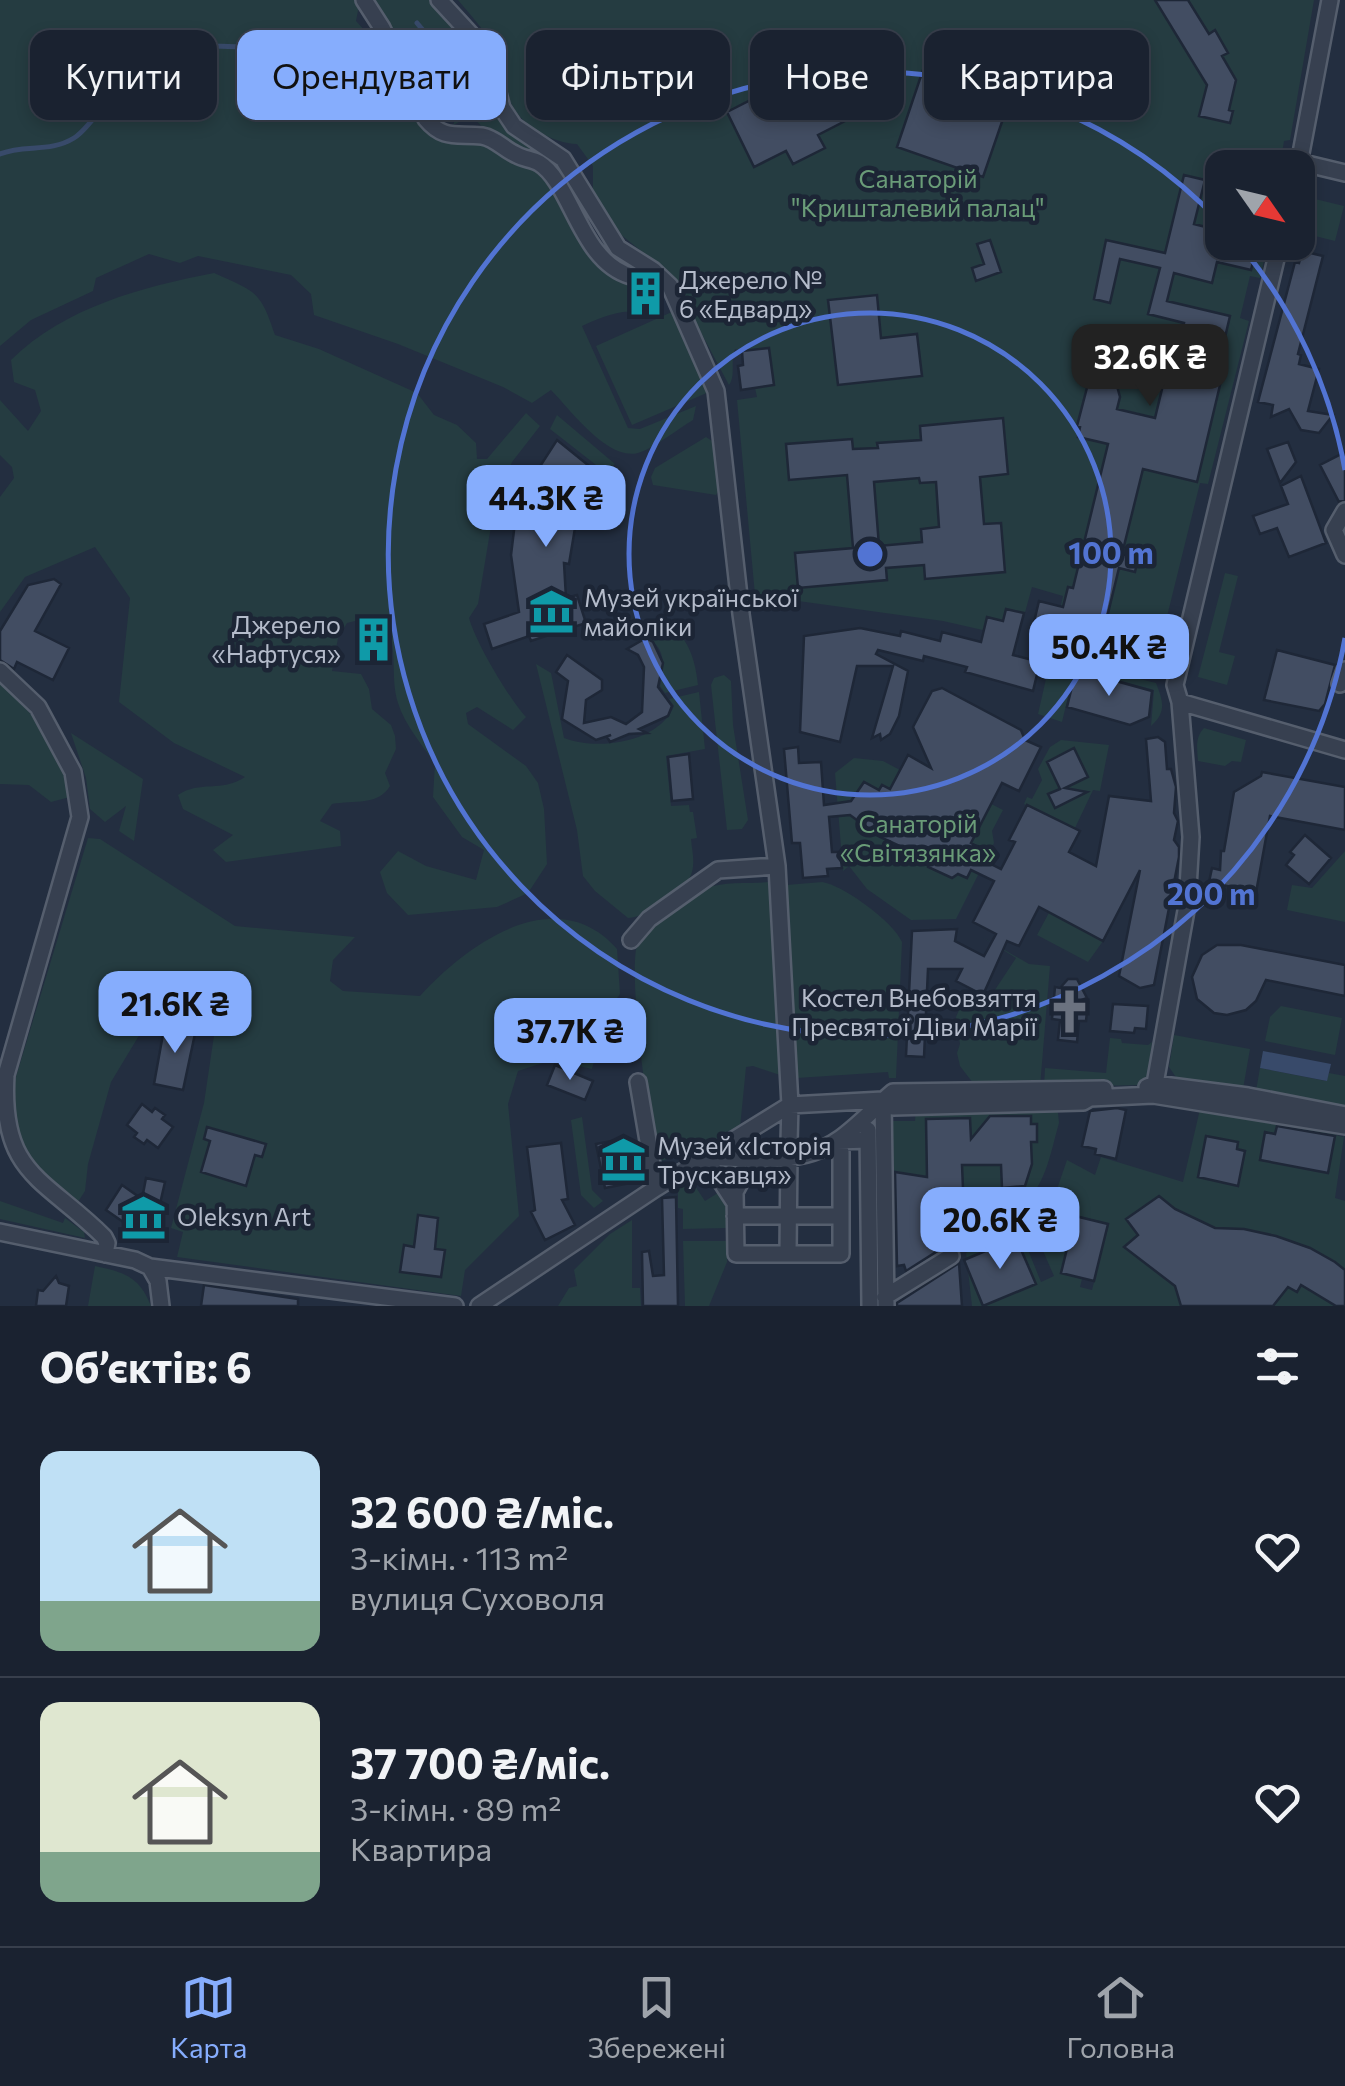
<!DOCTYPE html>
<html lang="uk">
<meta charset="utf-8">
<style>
:root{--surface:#1a2230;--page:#272f3c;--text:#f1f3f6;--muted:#9fa4ab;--line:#383f4c;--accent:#86adfd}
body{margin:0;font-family:Commissioner,sans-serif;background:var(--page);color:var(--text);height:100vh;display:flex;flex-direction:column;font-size:38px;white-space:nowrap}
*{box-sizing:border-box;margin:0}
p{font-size:32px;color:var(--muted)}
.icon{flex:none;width:55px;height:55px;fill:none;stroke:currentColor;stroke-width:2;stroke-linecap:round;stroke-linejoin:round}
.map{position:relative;height:1306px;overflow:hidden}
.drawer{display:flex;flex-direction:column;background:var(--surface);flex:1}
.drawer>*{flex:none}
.top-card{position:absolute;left:30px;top:30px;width:1285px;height:90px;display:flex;gap:20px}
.needle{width:65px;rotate:124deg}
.tools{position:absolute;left:1205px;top:150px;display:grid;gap:20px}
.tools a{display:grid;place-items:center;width:110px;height:110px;border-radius:20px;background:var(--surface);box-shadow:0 5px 15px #0003,0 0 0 2px var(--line);font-size:50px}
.price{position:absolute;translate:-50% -85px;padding:0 22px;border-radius:20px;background:var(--accent);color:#111;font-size:32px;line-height:65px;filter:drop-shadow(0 2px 5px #0008)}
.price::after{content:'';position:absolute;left:50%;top:60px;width:30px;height:22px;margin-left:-15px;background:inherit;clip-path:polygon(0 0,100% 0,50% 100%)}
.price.active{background:#222;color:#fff}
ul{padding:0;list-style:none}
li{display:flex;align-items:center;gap:30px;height:250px;padding:0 40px}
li+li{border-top:2px solid var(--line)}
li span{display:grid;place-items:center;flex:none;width:280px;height:200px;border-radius:20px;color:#555}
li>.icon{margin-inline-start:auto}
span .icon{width:120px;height:120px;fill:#fffc;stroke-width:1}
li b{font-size:42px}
h2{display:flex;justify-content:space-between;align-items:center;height:120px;padding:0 40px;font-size:42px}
.pill{padding:0 35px;border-radius:20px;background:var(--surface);box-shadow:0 5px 15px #0003,0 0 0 2px var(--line);font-size:35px;line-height:90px}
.pill.active{background:var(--accent);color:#111}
.menu{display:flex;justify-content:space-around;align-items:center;height:140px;border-top:2px solid var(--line);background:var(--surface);font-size:28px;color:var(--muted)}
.menu a{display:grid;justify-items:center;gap:5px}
.menu .active{color:var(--accent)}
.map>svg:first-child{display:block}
.green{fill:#253c41;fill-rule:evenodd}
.water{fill:#384a6a}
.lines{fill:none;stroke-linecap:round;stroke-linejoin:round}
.stream{stroke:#384a6a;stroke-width:5}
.building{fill:#424d62;stroke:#1e2737;stroke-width:2.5;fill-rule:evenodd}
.minor-casing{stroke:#555e6d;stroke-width:20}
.minor{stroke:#374050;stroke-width:15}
.ring{fill:none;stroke:#5274d3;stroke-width:5}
.labels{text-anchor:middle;stroke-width:9;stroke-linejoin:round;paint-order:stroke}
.park-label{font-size:25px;fill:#6a9c78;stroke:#1c2535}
.poi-label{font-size:25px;fill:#b4bbca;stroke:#1c2535;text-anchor:start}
.centre{fill:#5274d3;stroke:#1c2535;stroke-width:5}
.ring-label{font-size:30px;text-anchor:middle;font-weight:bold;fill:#5274d3;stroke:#1c2535;stroke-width:9;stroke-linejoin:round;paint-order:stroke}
</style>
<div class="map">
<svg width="1345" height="1306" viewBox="0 0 1345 1306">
<rect width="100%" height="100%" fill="#232e40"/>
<path class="green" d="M0,0H360L356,21L366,32L381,33L421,120L483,141L543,172L615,274H646L661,285L662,303C648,320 640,310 623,312C609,314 595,320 582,326L628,428L640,429L696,406L693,420C679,428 653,449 638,453C607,461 570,409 551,390L532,403L503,387L398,344L314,315L311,294L291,275L198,256L180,263L149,254L96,278L93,291L31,320L0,346Z
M370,0H435L481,51L493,102L556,158L574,188L570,194L522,150L488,132L471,116L453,125C467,98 445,73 416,87Z
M458,0H1314L1290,140L1284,141L1280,165L1284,167L1222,168V242L1268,243L1260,278L1250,276L1240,318L1249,321L1208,484L1200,483L1156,661L1054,636L1063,596L1032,587L1018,638L943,621L755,595L737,400L757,397L755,388L741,390L738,366L743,365L742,351L735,349C730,360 736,376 729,385L674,282L665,270L615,230L593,191V166L577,144C553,143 523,127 512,105C505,91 506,73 500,58C490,36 473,18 458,0Z
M1315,199L1344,206L1335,241L1315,236L1308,227Z
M214,273C256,292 260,290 275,335L319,349L417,393L434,415L457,425L476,443L477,459H487L526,413L540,426L512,462L495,502L478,604L469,618C476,643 508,697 526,717L513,730L477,707L466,713L468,724L526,766L538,783L544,809L547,864L528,893L497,907L408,915L387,893L380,872L398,851L426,866L476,880L484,850L462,837L433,797L435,763C422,745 405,725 398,703C390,678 398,650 387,625L363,619L347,623L338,638L332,671L361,674L369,689L372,709L391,725L395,736L396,749L385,773L390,786C378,806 354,800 332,804L320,821L340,831L341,846L226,862L213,850L233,835L183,809L178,795C200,780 221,793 245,777L174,743L119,702L130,598L95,547L25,577L0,612V497L14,478L12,467L0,455V400L28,431L41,411L35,390L14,382L11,360C65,307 142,287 214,273Z
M674,311L709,392L632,425L596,346Z
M557,415L615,464L605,472L550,429Z
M706,437L715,443L719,490L716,495L653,485L651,477L655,468Z
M1225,573L1238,576L1219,652L1235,656L1227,685L1198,677Z
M645,621C683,620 695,653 698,685L665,693L660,686C671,640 649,631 607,639L605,635Z
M1051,657L1156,683C1163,701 1167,712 1151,726L1154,690L1075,668L1062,722L1038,714Z
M536,664L551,673L564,738C597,751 659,743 674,706L669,699L699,692L705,749L666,756L671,806L689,805L690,812H693L697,838L691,839C692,850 695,861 692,872C686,893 649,917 628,918L595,891L583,876L577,830Z
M724,675L731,681L733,725L748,820L742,829L727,830L711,685L714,678Z
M0,680C33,712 62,751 70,797L51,802L29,785L0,784Z
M1204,728L1246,740L1241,762L1232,761L1225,766L1198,761C1197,749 1195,737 1204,728Z
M71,733L143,779L134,841L119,831L126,806L105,822L90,809L86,778Z
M1061,740L1109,745L1100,791L1093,790L1075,828L1024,804L1027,797L1032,799L1042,780L1038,769L1050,747Z
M908,755L975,791L974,795L1003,810L992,831L994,843L956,919L911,920L867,889L849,866L843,871L835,773L854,758L883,761L900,770Z
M88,838L100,839L235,926L355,937L333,960L330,981L343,991L420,996C467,944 556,880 617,949L620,994L600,1022L597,1050L592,1069L552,1060L518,1071L508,1104L519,1216L465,1270L461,1296L177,1257L183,1232L171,1228L204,1103L216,1022L152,1014L111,1082L88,1164L85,1191L76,1205C37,1173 18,1151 9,1100ZM418,1216L438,1218L435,1249L445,1251L441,1277L401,1272L404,1246L414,1247Z
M1345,851V922L1287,910L1292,885L1312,888Z
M1079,857L1103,941L1088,962L1037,935Z
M769,882L780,1075L753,1066L746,1067L740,1127L697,1152L656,1162C650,1126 625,965 639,939C646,926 693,894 707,888C724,881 751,884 769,882Z
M822,882C843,885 894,922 902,942L896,1078H889L888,1072L797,1078L786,885Z
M982,937L1029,964L1050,966L1040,1087L973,1083L960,1066L957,1053L960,1044L956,1017L965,997L987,1002L1016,958Z
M1281,1006L1342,1018L1335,1055L1265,1041L1270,1017Z
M1174,1035L1250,1049L1243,1089L1178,1080L1169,1067Z
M1110,1038L1121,1039L1122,1043L1148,1045L1152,1042L1147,1080L1143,1085L1044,1087L1045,1068L1106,1073Z
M1260,1068L1326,1081L1329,1073L1345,1076V1108L1256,1091Z
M1201,1105L1338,1127L1336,1135L1343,1137L1345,1130L1335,1198L1345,1201V1306H972L966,1253L1013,1224L1018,1225L1041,1282L1054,1276L1040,1244L1067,1246L1061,1273L1082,1279L1080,1287L1092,1290L1109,1224L1080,1216L1056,1192L1067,1160L1095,1175L1101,1157L1183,1182Z
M1051,1106L1058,1113L1059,1123C1049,1158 1045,1193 1012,1213C999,1221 991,1227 975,1226L970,1239L939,1258L935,1178L892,1172L891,1121H915L916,1109Z
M582,1117L592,1190L603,1201L594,1208L581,1195L571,1120Z
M691,1180L705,1201L721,1191L728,1202L727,1228L683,1229V1209L678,1208V1188Z
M0,1201L63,1223L65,1218L84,1232L85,1238L0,1219Z
M632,1220V1288H640L641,1306H558L569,1288L577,1286L574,1270L610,1234Z
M683,1241H727V1262L709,1306H685Z
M95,1266C124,1272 140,1277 151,1306H88Z"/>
<path class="water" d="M1263,1051L1331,1064L1327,1081L1260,1068Z"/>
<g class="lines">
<path class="stream" d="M417,23C440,51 465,77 463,116
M0,154C24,144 50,153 74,138C87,130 99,110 110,98C161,37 178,46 253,47"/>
</g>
<path class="building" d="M1155,0H1188L1209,34L1215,30L1228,53L1222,56L1236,80L1229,110L1233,111L1230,123L1199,116L1207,85Z
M927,58L1014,87L983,177L897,147Z
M821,64L849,119L818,135L825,148L793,164L786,151L754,167L727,112Z
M1184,175L1205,180L1194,224L1222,231V242H1258L1251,270L1217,262L1212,283L1174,273L1167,301L1230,316L1219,363L1225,364L1197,482L1143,469L1122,554L1138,558L1135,572L1119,568L1102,638L1047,624L1045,629L1033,626L1039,601L1063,607L1068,587L1073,588L1108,444L1078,437L1080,427L1077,426L1089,380L1117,386L1120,397L1117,409L1155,418L1171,352L1177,353L1184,323L1148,314L1160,268L1120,259L1110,303L1094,299L1106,240L1165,253Z
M990,240L1001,272L976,281L972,268L984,264L977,244Z
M1302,251L1323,256L1298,354L1301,355L1299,364L1319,369L1308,411L1333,415L1319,433L1301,430L1289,409L1271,417L1273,405L1258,402L1295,262L1299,263Z
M877,295L881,338L917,334L922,376L838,385L828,300Z
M769,348L774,385L741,390L738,366L743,365L742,351Z
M1003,418L1008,474L980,477L984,524L1001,523L1005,572L925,579L924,565L886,568L887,580L798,588L795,553L853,548L847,475L789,480L786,444L852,439L853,449L878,448L877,443L921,440L920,426ZM919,478L920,483L936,482L939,527L921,529L922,542L879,546L874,482Z
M557,440L604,478L588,498L583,495L574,513L571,527L575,528L569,564L564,563L566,598L577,595L586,623L531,641L529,636L492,649L484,624L519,612L511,555L515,522L526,488Z
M1288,442L1296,462L1280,483L1267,449Z
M1345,452V500L1339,502L1320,465Z
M1301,476L1326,543L1289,557L1277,528L1260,534L1253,516L1288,504L1281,486Z
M54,579L61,584L35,631L69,648L53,680L17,662L14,669L0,660V631L28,585Z
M1006,609L1024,613L1013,655L1040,662L1033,691L965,672L967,667L924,656L923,661L878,650L876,654L908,671L899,716L890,734L881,740L880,734L872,738L893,666H857L840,742L800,732L804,636L860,628L900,636L901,631L940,641L942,632L981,642L987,617L1003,621Z
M646,638L653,642L663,663L658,687L672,706L668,716L639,729L647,733L629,734L610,742L607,737L611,735L596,740L562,719L568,681L556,672L567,655L602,680V690L586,700L584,723L611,717L626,724L642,712L644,667L638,655L627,649Z
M1277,650L1335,665L1325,704L1319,711L1264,700Z
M1076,670L1152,691L1149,717L1130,725L1067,707Z
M942,688L1021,730L1025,740L1041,747L1019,791L1002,783L971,843L982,849L977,857L1001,869L1015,842L1009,840L1027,805L1080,831L1069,852L1096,866L1109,796L1151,801L1146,739L1158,737L1165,742L1167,769H1171L1176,787L1174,813L1178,821L1174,840L1179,847V857L1154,985L1140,988L1119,976L1140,870L1103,941L1039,907L1019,946L1007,941L983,995L956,981L962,969H928L924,1057L906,1056L912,931L957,929L955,941L984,956L996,934L973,922L994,881L971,870L967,878L958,874L952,878L928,867V859L880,837L850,815L829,817L832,852H840L842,868L827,869L828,876L803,878L800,843H792L784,749L798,747L799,763L821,762L824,805L851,801L864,782L879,790L882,785L890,789L908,755L931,768L913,727L932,691Z
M1074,748L1088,777L1065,788L1087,792L1055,808L1048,794L1060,789L1047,762Z
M689,754L693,799L672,801L668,757Z
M1262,772L1345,787V830L1270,816L1255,898L1235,894L1236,888L1209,882L1212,868L1220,870L1221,851H1224L1234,792L1261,776Z
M1305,835L1331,858L1309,884L1286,865L1294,855L1290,852Z
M1217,945H1241L1345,965V996L1266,980L1256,1001L1246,1010L1227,1015L1214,1013L1197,999L1192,977L1202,955Z
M1068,979H1077L1087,998L1079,1001L1088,1002L1086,1021H1079L1077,1042L1058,1040L1060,1020L1052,1019L1055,987L1060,988Z
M1113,1004L1148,1006L1146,1029L1135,1028L1134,1033L1110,1031Z
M165,1023L196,1029L183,1090L154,1084Z
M555,1065L593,1081L585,1100L547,1085Z
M142,1104L152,1112L155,1108L165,1115L162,1119L173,1127L158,1148L147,1140L144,1144L134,1137L137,1133L127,1125Z
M1117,1108L1126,1110L1116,1159L1095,1154L1096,1149L1082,1146L1090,1111Z
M990,1116H1031V1124H1037V1142H1031L1032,1164L1025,1186L1002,1188L1001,1165H962L964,1211L937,1212L939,1250L906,1271L904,1265L897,1266L895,1172L927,1177L926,1119L970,1118L971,1139Z
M1277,1126L1335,1136L1328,1173L1260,1160L1265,1132L1275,1134Z
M207,1127L266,1144L262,1157L255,1155L246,1186L201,1172L210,1141L204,1139Z
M1206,1136L1238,1142L1237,1149L1245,1151L1238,1186L1198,1177Z
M627,1138L629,1149L634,1148L638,1170L633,1171L635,1182L605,1188L596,1144Z
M561,1143L568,1199L562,1200L575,1225L545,1240L531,1212L535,1210L527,1147Z
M146,1178L165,1182L154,1230L142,1235L106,1210L122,1185L142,1199Z
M1159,1196L1175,1209L1215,1228L1244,1229L1276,1236L1310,1248L1335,1262L1345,1270V1306H1336L1301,1285L1297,1292L1288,1287L1273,1306H1181L1175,1286L1124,1247L1138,1235L1126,1219Z
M676,1197L678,1306H643L642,1252L649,1251L653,1276L664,1275L662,1198Z
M418,1215L438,1218L435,1249L445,1250L441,1277L400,1272L404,1245L414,1247Z
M1075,1216L1108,1224L1094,1281L1061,1273Z
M1016,1238L1036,1284L983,1306L964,1260Z
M959,1263L962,1306H897V1303Z
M56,1276L59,1283L69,1286L66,1306H36L38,1290L43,1291Z
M204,1285L298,1299V1306H201Z"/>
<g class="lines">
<defs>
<path id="minor" d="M364,0L382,28L426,119C444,141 458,133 482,136C495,138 505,150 517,155C524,159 532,159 539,163C572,183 580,262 631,276L653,270
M439,0L487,52L502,108L514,126L563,159L618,248L653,270L670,286L716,391L741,614L777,866L790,1105L789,1142
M1299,162L1345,173
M1298,169L1330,0
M1345,511L1334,530L1345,555
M0,671L38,707L73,772L80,817L6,1075C0,1175 45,1178 104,1237L107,1243L105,1254
M1340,684L1345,670
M1180,702L1345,750
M631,940L649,919L718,870L777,866
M638,1082L656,1188
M1147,1087L1155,1084L1248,1096L1345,1115
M1153,1095L1187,905L1191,837L1180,702L1175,685L1280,242
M883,1100L886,1306
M868,1130L870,1306
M705,1157C747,1159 801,1166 838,1140C857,1127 874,1108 893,1092L1104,1089
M705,1157L735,1203
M769,1159L742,1179L735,1192L736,1254H841V1152L837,1141L868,1140
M735,1216H841
M0,1232L135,1260L150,1267L455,1306
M788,1254L789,1150
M150,1267L158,1281L161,1306
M885,1297L951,1256
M479,1306L656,1188L790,1105L883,1100L893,1107L1083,1102L1090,1098L1153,1095L1345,1126"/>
</defs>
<use href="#minor" class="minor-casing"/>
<use href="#minor" class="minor"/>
</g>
<g class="ring">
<circle cx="870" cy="554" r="241"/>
<path d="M1345 638A482 482 0 1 1 1220 222M1239 244A482 482 0 0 1 1345 470"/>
</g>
<defs>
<symbol id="building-bare" viewBox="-9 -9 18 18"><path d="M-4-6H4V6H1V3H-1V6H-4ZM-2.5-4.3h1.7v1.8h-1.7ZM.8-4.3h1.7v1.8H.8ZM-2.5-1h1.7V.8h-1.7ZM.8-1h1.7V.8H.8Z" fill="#0f9aa8" stroke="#1c2535" stroke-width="2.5" paint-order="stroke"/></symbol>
<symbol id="museum-bare" viewBox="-9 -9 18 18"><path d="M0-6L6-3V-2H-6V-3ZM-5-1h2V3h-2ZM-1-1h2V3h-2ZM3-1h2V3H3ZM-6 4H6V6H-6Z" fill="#0f9aa8" stroke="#1c2535" stroke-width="2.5" paint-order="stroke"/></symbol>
<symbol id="church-bare" viewBox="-9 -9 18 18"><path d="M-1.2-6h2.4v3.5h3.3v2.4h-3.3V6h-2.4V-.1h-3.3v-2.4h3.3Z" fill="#6b7280" stroke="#1c2535" stroke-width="2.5" paint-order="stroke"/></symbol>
</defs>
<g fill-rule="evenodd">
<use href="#building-bare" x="614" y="262" width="63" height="63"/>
<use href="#museum-bare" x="520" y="580" width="63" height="63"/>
<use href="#building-bare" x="342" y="608" width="63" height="63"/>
<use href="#church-bare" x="1038" y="980" width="63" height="63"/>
<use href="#museum-bare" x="592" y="1128" width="63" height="63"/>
<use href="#museum-bare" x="112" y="1186" width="63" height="63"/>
</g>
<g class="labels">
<g class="park-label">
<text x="918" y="188">Санаторій<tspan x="918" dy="29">"Кришталевий палац"</tspan></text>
<text x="918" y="833">Санаторій<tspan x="918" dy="29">«Світязянка»</tspan></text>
</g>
<g class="poi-label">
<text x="679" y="289">Джерело №<tspan x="679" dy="29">6 «Едвард»</tspan></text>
<text x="584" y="607">Музей української<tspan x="584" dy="29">майоліки</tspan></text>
<text x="341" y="634" text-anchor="end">Джерело<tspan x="341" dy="29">«Нафтуся»</tspan></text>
<text x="1037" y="1007" text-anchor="end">Костел Внебовзяття<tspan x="1037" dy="29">Пресвятої Діви Марії</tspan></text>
<text x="657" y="1155">Музей «Історія<tspan x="657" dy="29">Трускавця»</tspan></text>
<text x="177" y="1226">Oleksyn Art</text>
</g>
</g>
<circle cx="870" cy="554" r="15" class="centre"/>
<g class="ring-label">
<text x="1111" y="564">100 m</text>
<text x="1211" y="905">200 m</text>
</g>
</svg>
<div class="tools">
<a><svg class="needle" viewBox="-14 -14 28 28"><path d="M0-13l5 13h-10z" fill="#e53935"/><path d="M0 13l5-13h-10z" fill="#9fa4ab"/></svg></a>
</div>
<b class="price active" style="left:1150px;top:409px">32.6K ₴</b>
<b class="price" style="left:546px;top:550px">44.3K ₴</b>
<b class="price" style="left:1109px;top:699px">50.4K ₴</b>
<b class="price" style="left:175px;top:1056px">21.6K ₴</b>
<b class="price" style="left:570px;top:1083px">37.7K ₴</b>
<b class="price" style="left:1000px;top:1272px">20.6K ₴</b>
<div class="top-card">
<a class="pill">Купити</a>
<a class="pill active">Орендувати</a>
<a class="pill">Фільтри</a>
<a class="pill">Нове</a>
<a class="pill">Квартира</a>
</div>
</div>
<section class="drawer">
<h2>Об’єктів: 6<svg class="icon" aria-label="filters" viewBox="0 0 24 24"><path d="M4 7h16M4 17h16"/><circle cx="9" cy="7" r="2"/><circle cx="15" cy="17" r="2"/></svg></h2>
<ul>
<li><span style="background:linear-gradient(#bfe0f5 75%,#7fa58c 0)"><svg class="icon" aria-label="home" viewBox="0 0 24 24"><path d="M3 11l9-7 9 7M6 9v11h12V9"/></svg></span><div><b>32 600 ₴/міс.</b><p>3-кімн. · 113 m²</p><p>вулиця Суховоля</p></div><svg class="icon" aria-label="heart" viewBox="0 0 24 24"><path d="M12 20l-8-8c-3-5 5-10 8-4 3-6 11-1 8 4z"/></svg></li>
<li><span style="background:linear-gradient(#dfe7d0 75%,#7fa58c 0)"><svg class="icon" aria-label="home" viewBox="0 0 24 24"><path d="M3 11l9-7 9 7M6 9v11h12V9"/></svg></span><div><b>37 700 ₴/міс.</b><p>3-кімн. · 89 m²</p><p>Квартира</p></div><svg class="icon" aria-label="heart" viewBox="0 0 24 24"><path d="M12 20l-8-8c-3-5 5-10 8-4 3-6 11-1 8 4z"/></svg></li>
</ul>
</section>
<nav class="menu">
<a class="active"><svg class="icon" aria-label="map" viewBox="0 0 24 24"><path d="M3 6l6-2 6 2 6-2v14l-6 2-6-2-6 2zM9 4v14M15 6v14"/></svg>Карта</a>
<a><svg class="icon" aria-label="saved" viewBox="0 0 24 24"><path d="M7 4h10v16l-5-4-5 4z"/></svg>Збережені</a>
<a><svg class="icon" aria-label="home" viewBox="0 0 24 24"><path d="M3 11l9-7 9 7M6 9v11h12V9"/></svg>Головна</a>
</nav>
